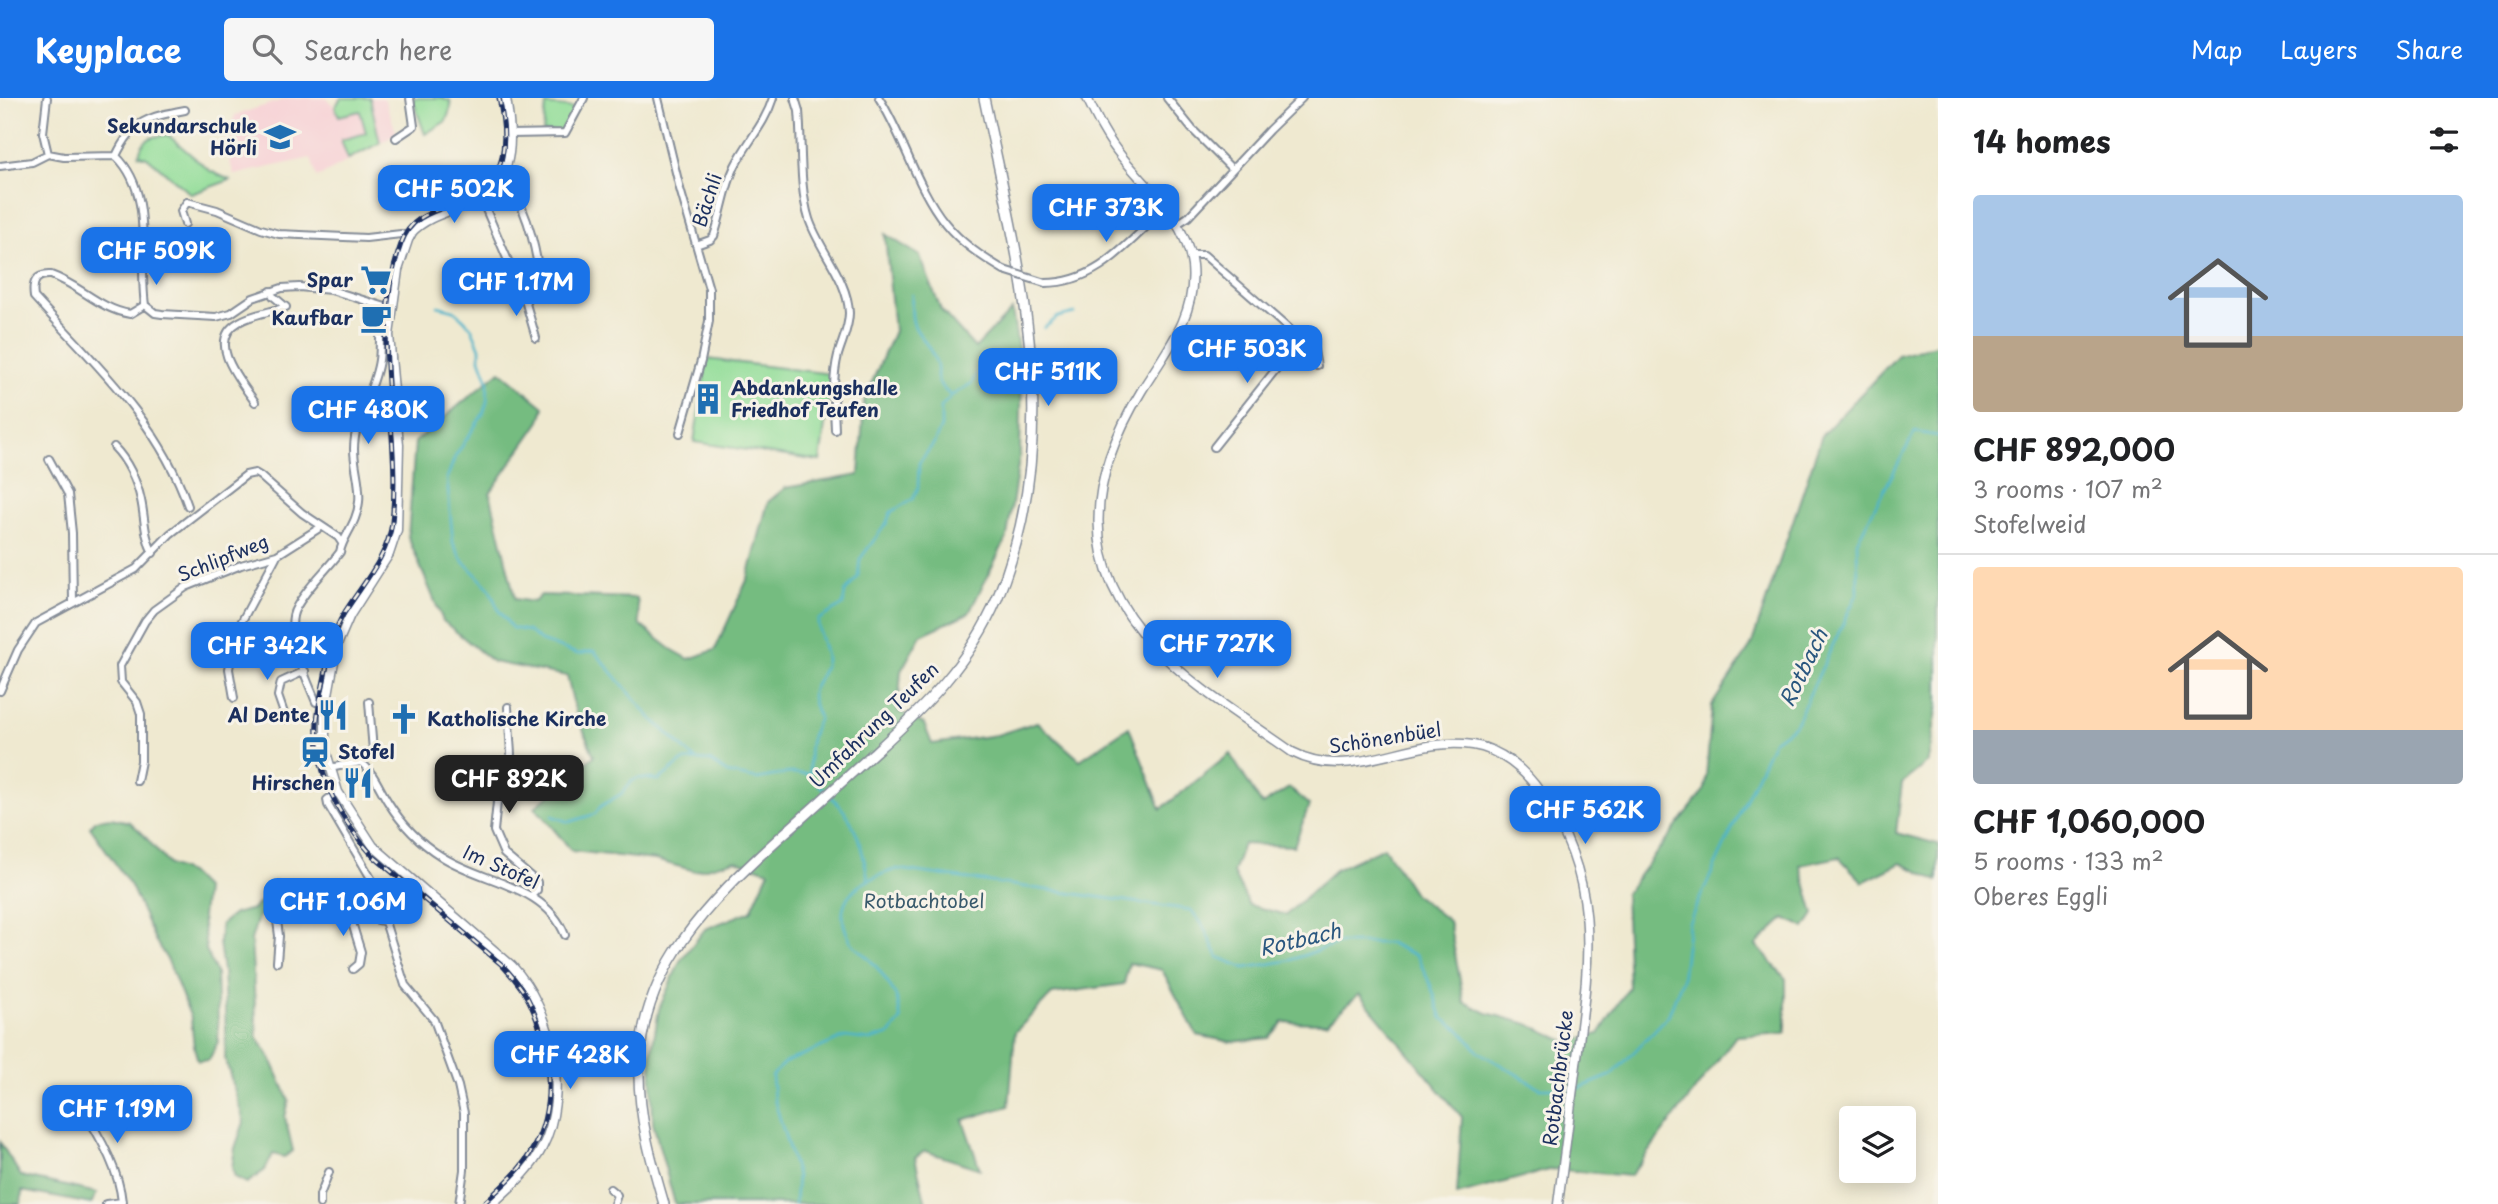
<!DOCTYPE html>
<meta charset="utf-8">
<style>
:root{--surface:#fff;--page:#f6f6f6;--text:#202124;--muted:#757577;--line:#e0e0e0;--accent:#1a73e8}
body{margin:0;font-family:"Playpen Sans",sans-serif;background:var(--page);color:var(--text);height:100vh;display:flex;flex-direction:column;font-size:26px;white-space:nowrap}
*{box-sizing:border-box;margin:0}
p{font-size:23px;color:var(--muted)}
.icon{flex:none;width:38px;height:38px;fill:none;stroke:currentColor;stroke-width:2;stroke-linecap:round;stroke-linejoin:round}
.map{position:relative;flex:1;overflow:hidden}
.panel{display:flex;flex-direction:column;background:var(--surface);width:560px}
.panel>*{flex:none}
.fabs{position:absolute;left:1839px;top:1008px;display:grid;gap:14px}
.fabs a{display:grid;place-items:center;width:77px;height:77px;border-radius:7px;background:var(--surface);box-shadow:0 4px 18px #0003;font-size:35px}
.price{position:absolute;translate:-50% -60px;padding:0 16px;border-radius:14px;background:var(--accent);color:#fff;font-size:23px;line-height:46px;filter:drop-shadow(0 2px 4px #0008)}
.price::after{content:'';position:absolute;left:50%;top:42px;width:21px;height:16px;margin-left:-10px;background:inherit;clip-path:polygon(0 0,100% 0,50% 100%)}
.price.on{background:#222;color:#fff}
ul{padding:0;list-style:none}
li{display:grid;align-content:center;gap:14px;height:371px;padding:0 35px}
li+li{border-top:2px solid var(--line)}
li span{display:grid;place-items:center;height:217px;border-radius:7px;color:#555}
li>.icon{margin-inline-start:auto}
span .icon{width:126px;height:126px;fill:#fffc;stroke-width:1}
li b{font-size:30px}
h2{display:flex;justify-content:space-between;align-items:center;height:84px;padding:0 35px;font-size:30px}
header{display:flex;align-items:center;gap:42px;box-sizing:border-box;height:98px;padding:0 35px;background:var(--accent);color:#fff}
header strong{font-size:33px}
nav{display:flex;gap:38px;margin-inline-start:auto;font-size:24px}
.search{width:490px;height:63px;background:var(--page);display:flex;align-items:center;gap:18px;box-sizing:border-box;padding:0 24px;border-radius:7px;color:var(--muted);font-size:26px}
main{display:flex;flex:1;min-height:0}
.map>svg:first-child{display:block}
.built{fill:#f7cfd4}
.green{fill:#92dd98;stroke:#56867b;stroke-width:2}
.forest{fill:#75bc80;stroke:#48766f;stroke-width:2}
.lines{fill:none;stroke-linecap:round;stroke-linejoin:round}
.stream{stroke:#4cb4cb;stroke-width:2.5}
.minor-casing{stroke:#858c97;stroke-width:10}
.tertiary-casing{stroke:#858c97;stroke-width:11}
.secondary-casing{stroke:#858c97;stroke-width:12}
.minor{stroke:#fff;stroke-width:6}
.tertiary{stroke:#fff;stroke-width:8}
.secondary{stroke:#fff;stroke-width:9}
.rail-casing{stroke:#1b2f5e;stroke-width:5}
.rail{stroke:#f7f3e8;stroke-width:2.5;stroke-dasharray:8;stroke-linecap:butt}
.minor-bridge-casing{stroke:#858c97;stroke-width:10;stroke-linecap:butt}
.minor-bridge{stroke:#fff;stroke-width:6}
.labels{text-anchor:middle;stroke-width:6;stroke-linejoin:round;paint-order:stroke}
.poi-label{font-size:19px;font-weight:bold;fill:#1b2f5e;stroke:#f7f3e8;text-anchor:end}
.street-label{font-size:19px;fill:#1b2f5e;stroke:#f7f3e8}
.park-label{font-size:19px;fill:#395a6c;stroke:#f7f3e8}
.water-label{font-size:21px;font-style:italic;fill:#2a577f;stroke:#f7f3e8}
</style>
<header>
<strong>Keyplace</strong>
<div class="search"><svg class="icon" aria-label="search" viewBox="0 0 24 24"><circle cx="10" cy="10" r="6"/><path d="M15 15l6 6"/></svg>Search here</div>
<nav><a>Map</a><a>Layers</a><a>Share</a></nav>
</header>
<main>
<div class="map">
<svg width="1938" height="1106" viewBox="0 0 1938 1106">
<rect width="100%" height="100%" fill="#f7f3e8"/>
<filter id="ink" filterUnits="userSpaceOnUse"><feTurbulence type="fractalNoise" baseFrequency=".0143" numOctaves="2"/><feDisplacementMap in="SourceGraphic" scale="14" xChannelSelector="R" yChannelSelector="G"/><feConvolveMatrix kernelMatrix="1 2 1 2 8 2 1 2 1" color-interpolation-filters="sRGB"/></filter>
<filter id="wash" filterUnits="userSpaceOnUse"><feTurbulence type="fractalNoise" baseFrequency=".00686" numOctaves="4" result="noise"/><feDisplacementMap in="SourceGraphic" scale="28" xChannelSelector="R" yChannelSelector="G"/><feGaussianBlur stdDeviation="1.57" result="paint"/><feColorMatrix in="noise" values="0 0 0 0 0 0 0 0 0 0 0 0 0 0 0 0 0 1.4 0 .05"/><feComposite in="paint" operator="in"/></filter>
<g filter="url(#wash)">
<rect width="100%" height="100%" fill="#efe9d0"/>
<path class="built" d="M289,0H326L334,8L339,0H384L397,36L317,80L311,60L234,77L224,44L235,17Z"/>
<path class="green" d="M341,0H370L380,45L348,61L341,42L366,35L360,13L339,18L335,9Z
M412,0H443L444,2H450L451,9L446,23L425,36Z
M546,7L577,10L564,33L543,34Z
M168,37L210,73L230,82L191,96L147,59L139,57C142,40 152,38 168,37Z
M707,261L832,276L820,363L694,344Z"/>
<path class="forest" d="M885,136L920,158L941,212L975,250L1012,212L1022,276L1020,355L1007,439L969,515L921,537L901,573L898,613L924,626L932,646L997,637L1037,624L1080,662L1129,629L1161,711L1230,656L1262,707L1289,690L1309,707L1294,748L1243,746L1233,775L1249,807L1286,817L1335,772L1384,749L1415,797L1449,823L1464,904L1487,915L1528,926L1568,944L1599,936L1629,889L1625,796L1705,691L1712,607L1751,548L1822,337L1898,257L1938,246V605L1928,664L1902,685L1896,735L1938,746V783L1901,765L1863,784L1839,759L1800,767L1814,816L1805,830L1785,820L1756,847L1786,881V935L1736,938L1630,1078L1552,1071L1457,1097L1462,1019L1359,896L1327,925L1283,924L1269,940L1231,944L1197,937L1162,872L1129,865L1124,886L1052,896L1015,934L1009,1008L963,1022L980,1071L925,1053L915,1060L926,1106H675L653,1025L651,957L659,911L680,863L705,831L751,813L769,773L735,762L695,773L655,762L572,753L535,709L594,658L575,612L567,578L493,564L443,523L408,439L415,344L500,273L544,309L540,323L490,395L515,501L534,504L541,497L637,500L640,527L671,551L689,561L715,552L748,480L768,404L785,390L859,377L864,303L894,233Z
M111,720L130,724L143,736L169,767L189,775L205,791L202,819L206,852L216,875L218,925V944L209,962L198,963L194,949L191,920L168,863L155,842L131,788L90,729L96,722Z
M275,784L285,793L275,807L258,819L251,842L257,939L271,961L289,1002L285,1019L293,1053L284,1059L273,1056L265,1072L247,1085L235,1079L232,1070L235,1050L244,1024L225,960L226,932L223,873L219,845L221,826L234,816L253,811L265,799Z
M0,1044L21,1078L97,1095L91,1106L22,1093L21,1106H0Z"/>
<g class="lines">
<path class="stream" d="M438,208L454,212L471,229L480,250V261L488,283L487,304L483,316L455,359L447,380L453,445L462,462L489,490L499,513L512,530L528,533L541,543L578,556L594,553L651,620L696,662L710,663L727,675L757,681L789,675L810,676C819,688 830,697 840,708C858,728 863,755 868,780
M1044,230L1058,219L1075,215
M951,298L972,285L979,270L1002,258
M810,676C808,655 809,638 819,620C817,614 812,605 812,598C811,585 826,576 826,561C825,548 817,535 818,522L843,507L845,494L858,479L860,461L886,426L891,414L913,401L918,390L919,365L934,345L941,329V309L951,298C926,276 944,279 934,259C919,229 909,237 912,197
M552,718L569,724L595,716L601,708L621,696L632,683L638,680L659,682L683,663L696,662
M795,1106L797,1078L774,1001L772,978L784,965L845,939L871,942L890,936L901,922C899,914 899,903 895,896C888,884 879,870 869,861C863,855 854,849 850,842C827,798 862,782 897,771L1191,812L1202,826L1218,859L1245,870L1291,862L1338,845H1389L1417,858L1431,888L1442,920L1460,932L1479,954L1540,990H1580L1612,977L1668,918L1682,882L1689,824L1773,643L1795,627L1858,494L1857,443L1915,334L1938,338"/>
</g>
</g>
<g filter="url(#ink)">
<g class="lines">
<defs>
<path id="minor" d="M47,0L43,35L48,56L64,59L116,58C155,96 138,159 145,207L155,215L162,216L216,219L231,215L253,200L282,190L299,189L331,192L392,211
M658,0L680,91L709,191V223L701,263L680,335
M795,0L799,13C802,47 799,89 809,121C819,152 848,181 849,215C849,230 842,243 838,257C832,281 834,307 835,332
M879,0C904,39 916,89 945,125C961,145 982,159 1004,172
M1167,0L1192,31L1232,71
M510,36L565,35L584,0
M396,40L414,28L410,0
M116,58C133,22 148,19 185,12
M0,68L32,64L48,56
M501,81C527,101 537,157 541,189
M481,100L525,202L536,240
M185,126L181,113L187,104L217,112L261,131L279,136L366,140L401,136L409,139
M1177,126L1188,119L1269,32L1302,0
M696,147L710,142L714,138C722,115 724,91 735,68C747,44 765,26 773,0
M1190,157H1204L1314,253L1317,268
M1045,185C1099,185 1129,143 1166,110
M145,207L130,216C99,211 80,187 51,177C35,176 32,185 34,199C93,264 159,323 188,408
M255,304C241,284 205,243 239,224C252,216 271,214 286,209L273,198L271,193
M114,349C127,362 137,383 141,402C145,420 144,438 153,455
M1214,349L1300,241
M49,361L68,396L72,435L73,504
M0,593L18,552L36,525L136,471L170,436L246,377L255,375L260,378L302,415L338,439L342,445
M234,600L229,571L235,536L277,457
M326,607L316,604C307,581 283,532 296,510C307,489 326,473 340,454C343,438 357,426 359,404C361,386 354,369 354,351C354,320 375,292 379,262C381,249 378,236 383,224L390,225
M508,609L511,656L497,704L494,733L504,756L537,784V792L532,797
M286,621L278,598L281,584L305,573
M361,664L373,653L369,604
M329,670L361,664C374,675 379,690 388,704C401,725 420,745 441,758C482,785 545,786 565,837
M137,683L141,663V616L137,604L121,584L120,568L145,523L154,512L186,489L241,467L277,457L321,429
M338,694L327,702L328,707L372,782L405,887L434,922L458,988L464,1015V1072L459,1106
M349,815L361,854L359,866L353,871
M277,864L279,838L275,807L278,798L285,793L296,794L349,815L386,824
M77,994V1003C96,1031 119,1069 122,1104L106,1106
M610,1091L617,1097L614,1106
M320,1106V1097L329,1074"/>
<path id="tertiary" d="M1087,0C1097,21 1107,41 1122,59C1149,92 1187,123 1192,168C1197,218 1166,253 1142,292C1087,382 1077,467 1154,548C1193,590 1246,621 1292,654C1354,686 1409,637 1473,647C1500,651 1525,672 1540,694C1602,782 1590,860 1577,959C1571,1008 1564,1057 1558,1106
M411,135C424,121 441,116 458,110C515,91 514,51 506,0
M409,139L398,172L389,237L399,347L397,432L389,456L350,517L337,547L325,613V651L338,694L373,748L512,868C553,912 570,995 542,1050C530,1073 510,1089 492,1106"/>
<path id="secondary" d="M409,139L411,135
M664,1106C651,1062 638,1017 639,970C641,870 709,804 778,741C811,712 844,682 876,653C926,608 970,564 997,501C1067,334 1019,168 984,0"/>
</defs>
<use href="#minor" class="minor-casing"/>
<use href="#tertiary" class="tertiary-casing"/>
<use href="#secondary" class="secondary-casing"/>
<use href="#minor" class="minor"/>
<use href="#tertiary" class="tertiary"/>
<use href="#secondary" class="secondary"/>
<defs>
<path id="rail" d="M483,1106C501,1089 521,1073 533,1050C557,1008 550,948 530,905C523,890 512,878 501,866L373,758C340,722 314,674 317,624C318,608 322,593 325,577C329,557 332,535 343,517C361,487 388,460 392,424C402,331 368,237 401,146C411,116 436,113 463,103C509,85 508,42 499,0"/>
</defs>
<use href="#rail" class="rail-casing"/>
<use href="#rail" class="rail"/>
<defs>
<path id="minor-bridge" d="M1004,172L1045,185"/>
</defs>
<use href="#minor-bridge" class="minor-bridge-casing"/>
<use href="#minor-bridge" class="minor-bridge"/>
</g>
</g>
<defs>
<symbol id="school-bare" viewBox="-9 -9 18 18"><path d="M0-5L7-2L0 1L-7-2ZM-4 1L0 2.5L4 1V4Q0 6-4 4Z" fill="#1f6fb2" stroke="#f7f3e8" stroke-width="2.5" paint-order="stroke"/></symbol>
<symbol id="supermarket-bare" viewBox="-9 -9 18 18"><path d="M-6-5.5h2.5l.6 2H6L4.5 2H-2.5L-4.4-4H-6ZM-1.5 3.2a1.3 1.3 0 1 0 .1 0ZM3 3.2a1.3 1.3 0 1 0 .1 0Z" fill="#1f6fb2" stroke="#f7f3e8" stroke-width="2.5" paint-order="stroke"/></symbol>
<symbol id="cafe-bare" viewBox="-9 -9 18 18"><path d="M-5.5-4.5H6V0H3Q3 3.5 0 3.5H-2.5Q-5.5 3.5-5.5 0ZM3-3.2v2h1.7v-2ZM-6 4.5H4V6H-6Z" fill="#1f6fb2" stroke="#f7f3e8" stroke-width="2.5" paint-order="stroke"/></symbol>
<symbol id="building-bare" viewBox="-9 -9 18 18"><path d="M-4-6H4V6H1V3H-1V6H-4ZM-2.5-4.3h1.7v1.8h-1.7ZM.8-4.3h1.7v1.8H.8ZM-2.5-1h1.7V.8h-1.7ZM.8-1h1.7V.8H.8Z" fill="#1f6fb2" stroke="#f7f3e8" stroke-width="2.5" paint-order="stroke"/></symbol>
<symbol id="restaurant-bare" viewBox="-9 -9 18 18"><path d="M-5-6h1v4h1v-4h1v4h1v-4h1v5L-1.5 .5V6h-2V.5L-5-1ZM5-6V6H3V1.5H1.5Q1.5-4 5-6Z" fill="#1f6fb2" stroke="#f7f3e8" stroke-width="2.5" paint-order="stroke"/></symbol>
<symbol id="church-bare" viewBox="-9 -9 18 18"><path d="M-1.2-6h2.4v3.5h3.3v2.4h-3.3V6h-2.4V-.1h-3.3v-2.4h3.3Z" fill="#1f6fb2" stroke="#f7f3e8" stroke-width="2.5" paint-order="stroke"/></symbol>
<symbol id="station-bare" viewBox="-9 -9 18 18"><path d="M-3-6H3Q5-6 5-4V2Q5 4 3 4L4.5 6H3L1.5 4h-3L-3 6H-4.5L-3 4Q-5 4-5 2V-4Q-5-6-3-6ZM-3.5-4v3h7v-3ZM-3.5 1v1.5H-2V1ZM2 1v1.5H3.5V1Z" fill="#1f6fb2" stroke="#f7f3e8" stroke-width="2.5" paint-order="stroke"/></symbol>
</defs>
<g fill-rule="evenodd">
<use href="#school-bare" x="258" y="17" width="44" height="44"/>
<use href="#supermarket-bare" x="354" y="160" width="44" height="44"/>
<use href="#cafe-bare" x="354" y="198" width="44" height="44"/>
<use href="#building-bare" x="686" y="279" width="44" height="44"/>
<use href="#restaurant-bare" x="311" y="595" width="44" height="44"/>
<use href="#church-bare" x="382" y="599" width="44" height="44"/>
<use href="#station-bare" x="293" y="632" width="44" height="44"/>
<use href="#restaurant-bare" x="336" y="663" width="44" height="44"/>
</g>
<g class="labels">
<g class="poi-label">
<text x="257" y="35">Sekundarschule<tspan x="257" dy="22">Hörli</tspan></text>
<text x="353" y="189">Spar</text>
<text x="353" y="227">Kaufbar</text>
<text x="731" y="297" text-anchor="start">Abdankungshalle<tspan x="731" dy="22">Friedhof Teufen</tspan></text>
<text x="310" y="624">Al Dente</text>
<text x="427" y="628" text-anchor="start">Katholische Kirche</text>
<text x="338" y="661" text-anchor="start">Stofel</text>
<text x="335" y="692">Hirschen</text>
</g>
<g class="street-label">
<text transform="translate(707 102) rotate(-72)" y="7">Bächli</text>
<text transform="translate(223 460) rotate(-22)" y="7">Schlipfweg</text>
<text transform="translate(874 627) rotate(-44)" y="7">Umfahrung Teufen</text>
<text transform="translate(1385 640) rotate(-9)" y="7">Schönenbüel</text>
<text transform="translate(501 769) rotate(24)" y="7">Im Stofel</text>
<text transform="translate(1558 980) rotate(-83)" y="7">Rotbachbrücke</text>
</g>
<g class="park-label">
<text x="924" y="810">Rotbachtobel</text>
</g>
<g class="water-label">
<text transform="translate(1804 570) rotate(-64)" y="7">Rotbach</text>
<text transform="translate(1300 842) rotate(-13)" y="7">Rotbach</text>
</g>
</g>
</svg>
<div class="fabs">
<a><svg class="icon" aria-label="layers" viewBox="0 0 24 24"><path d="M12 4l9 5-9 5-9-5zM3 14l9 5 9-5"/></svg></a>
</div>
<b class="price" style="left:454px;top:127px">CHF 502K</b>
<b class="price" style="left:1106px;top:146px">CHF 373K</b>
<b class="price" style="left:156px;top:189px">CHF 509K</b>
<b class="price" style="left:516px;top:220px">CHF 1.17M</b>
<b class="price" style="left:1247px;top:287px">CHF 503K</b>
<b class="price" style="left:1048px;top:310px">CHF 511K</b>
<b class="price" style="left:368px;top:348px">CHF 480K</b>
<b class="price" style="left:1217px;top:582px">CHF 727K</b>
<b class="price" style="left:267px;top:584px">CHF 342K</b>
<b class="price on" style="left:509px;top:717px">CHF 892K</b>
<b class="price" style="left:1585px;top:748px">CHF 562K</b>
<b class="price" style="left:343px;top:840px">CHF 1.06M</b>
<b class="price" style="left:570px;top:993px">CHF 428K</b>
<b class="price" style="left:117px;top:1047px">CHF 1.19M</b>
</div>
<section class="panel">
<h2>14 homes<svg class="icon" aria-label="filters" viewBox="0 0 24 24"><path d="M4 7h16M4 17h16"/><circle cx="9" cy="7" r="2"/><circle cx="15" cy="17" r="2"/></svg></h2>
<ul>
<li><span style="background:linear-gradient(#a9c7e8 65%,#b9a48a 0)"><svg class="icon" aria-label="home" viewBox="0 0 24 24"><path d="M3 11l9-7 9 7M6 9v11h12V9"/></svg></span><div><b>CHF 892,000</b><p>3 rooms · 107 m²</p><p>Stofelweid</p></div></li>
<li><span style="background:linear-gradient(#ffd9b3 75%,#9aa5b1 0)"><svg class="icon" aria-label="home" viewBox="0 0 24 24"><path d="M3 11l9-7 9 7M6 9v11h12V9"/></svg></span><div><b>CHF 1,060,000</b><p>5 rooms · 133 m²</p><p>Oberes Eggli</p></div></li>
</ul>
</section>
</main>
